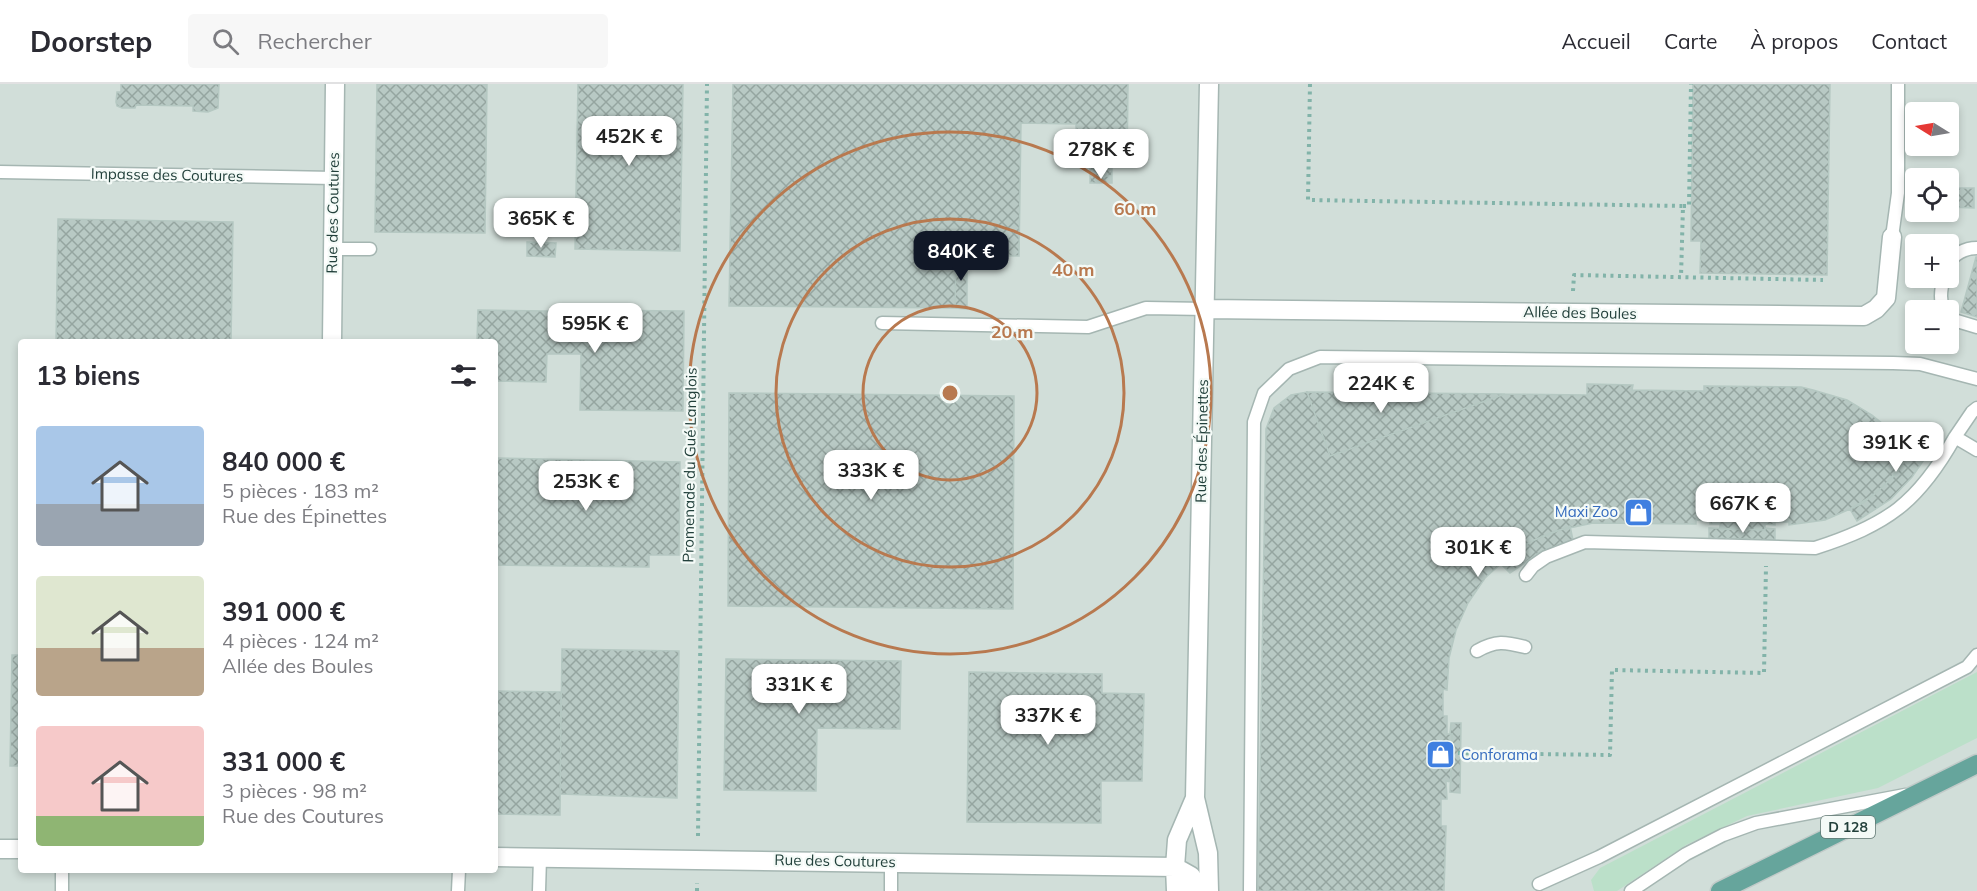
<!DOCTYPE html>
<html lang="fr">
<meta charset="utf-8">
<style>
:root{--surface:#fff;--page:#f7f7f7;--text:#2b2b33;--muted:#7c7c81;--line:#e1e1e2;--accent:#111827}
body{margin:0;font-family:Mulish,sans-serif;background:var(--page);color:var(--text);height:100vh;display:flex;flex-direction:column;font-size:22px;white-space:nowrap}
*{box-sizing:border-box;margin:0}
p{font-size:20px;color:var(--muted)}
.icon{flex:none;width:33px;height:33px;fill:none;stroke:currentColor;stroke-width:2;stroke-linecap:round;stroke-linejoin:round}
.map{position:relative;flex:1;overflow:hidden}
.sheet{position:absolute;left:18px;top:255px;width:480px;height:534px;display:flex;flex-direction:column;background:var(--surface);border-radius:6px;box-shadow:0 3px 9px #0003}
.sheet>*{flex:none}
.needle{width:39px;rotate:281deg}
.tools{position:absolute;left:1905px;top:18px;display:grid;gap:12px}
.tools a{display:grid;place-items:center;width:54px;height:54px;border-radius:6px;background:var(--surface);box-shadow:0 3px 9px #0003;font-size:30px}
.price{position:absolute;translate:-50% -51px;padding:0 14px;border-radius:12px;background:#fff;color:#222;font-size:20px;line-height:39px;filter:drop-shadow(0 2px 3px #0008)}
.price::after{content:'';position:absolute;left:50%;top:36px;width:18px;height:14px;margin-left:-9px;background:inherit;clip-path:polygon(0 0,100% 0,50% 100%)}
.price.on{background:var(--accent);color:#fff}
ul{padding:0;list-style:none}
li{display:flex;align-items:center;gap:18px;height:150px;padding:0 18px}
li span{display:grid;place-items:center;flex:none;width:168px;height:120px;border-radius:6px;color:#555}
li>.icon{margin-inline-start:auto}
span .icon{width:72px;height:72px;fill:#fffc;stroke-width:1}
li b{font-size:26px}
h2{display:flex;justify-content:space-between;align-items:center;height:72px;padding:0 18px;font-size:26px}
header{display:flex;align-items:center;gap:36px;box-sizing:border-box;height:84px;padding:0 30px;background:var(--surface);border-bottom:2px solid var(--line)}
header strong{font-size:28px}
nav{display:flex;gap:33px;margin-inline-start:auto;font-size:21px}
.search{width:420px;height:54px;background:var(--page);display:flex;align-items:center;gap:15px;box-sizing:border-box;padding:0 21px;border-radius:6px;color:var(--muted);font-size:22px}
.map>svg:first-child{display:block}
.built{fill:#d1ded9;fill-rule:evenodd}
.green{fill:#bbe0c9}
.building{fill:url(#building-cross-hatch);stroke:#b5c8c2;stroke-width:1.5}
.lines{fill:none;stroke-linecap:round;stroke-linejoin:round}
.lane-casing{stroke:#a5b6b2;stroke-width:15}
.street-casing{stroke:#a5b6b2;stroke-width:21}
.primary-casing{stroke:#c1cac8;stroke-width:21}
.path{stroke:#82b3a9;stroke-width:4;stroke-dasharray:3 4.5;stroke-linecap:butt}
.lane{stroke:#fff;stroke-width:12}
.street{stroke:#fff;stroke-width:18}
.primary{stroke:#66a59c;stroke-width:18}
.ring{fill:none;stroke:#b8794f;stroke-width:3}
.labels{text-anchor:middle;stroke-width:4.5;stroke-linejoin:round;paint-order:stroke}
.shield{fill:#f4faf7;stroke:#617873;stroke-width:1.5}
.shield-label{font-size:14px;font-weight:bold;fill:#22403b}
.street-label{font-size:15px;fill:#22403b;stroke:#f4faf7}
.shop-label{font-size:15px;fill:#366cbe;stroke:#f4faf7;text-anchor:end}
.centre{fill:#b8794f;stroke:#f4faf7;stroke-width:3}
.ring-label{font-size:18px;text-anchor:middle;font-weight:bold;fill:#b8794f;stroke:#f4faf7;stroke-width:4.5;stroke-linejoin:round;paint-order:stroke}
</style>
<header>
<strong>Doorstep</strong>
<div class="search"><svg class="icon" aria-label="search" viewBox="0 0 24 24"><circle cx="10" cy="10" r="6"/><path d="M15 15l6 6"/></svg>Rechercher</div>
<nav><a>Accueil</a><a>Carte</a><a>À propos</a><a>Contact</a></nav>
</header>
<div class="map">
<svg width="1977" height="807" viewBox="0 0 1977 807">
<defs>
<pattern id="building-cross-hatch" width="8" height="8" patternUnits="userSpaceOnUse" patternTransform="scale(1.5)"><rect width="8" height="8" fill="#b8c9c4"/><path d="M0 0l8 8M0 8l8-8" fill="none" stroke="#95a5a0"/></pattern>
</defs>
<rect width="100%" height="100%" fill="#e3eeea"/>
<path class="built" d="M0,0H1977V807H0ZM1916,28H1948V62H1916ZM1916,94H1948V128H1916ZM1916,160H1948V194H1916ZM1916,226H1948V260H1916ZM21,258H495V786H21Z"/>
<path class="green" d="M1977,588V654L1878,704L1747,732L1686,761L1617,807H1594L1591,796L1600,784Z"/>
<path class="building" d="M121,0H219L218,24L208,28L193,27V22L136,21L135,24H122L117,22L116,18L117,8H121Z
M377,0H487L485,149L375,148Z
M578,0H683L680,167L575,165Z
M733,0H1128L1127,83H1112V92H1090V83H1076V40L1021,39L1019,172L956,171L955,224L729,222Z
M1693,0H1830L1827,191L1700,189L1701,157H1691Z
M1090,92H1112V99H1090Z
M1948,104H1974V124L1948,123Z
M58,135L233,138L231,258H56Z
M527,158L556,159L555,173L527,172Z
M956,171H967V225L955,224Z
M1976,173H1977V233L1961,228Z
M478,226L548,227V231L581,232V226L684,227L683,327L580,326L581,270H547L546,298L495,297V258H477Z
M1587,300L1633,301L1632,306L1704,307V302L1801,303L1813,306L1847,316L1872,331L1888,344L1908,372L1895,391L1875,410L1850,425L1825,436L1789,441V438H1775V441L1765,440V446L1720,445V440H1710V437L1696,436V440L1593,439L1555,447L1532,457L1514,468L1485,494L1468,519L1456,546L1449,574L1447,606L1443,605V632H1447V650H1452L1451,698L1446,697L1447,715H1441V742H1446L1444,807H1258L1266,345L1274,324L1291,311L1307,308L1330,372L1505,310L1587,311Z
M1307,308L1505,310L1330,372Z
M729,309L1014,312L1013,525L728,522Z
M1908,339L1928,370L1912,393L1891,415L1857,437L1850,425L1863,419L1886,400L1908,372L1893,350Z
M495,374L680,378L679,471H649V483L495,481Z
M1570,442L1573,456L1539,469L1510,489L1500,479L1532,457Z
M1709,444L1765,446V444L1775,445V456L1709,454Z
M562,565L679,567L677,714L560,710Z
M12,571H21V682H10Z
M726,575L901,577L900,645L817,644L816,707L724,706Z
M969,588L1102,590V609L1144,610L1142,697H1101V739L967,738Z
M495,607L561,608L560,731L495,730Z
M1451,639H1461L1460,709L1450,708L1452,650H1450Z"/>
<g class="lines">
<defs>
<path id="lane" d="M0,88L334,94
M1892,153L1898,109V0
M333,165H370
M1948,181C1953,170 1965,164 1977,164
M1944,194C1941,204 1939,216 1944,226
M1948,232L1957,237L1977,243
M882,239L1088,243L1146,224L1206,225
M1955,353L1972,328L1977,324
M1526,491L1533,482L1546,473L1585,458L1815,464C1887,441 1918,419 1955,353L1977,366
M1477,567C1496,556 1505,558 1525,563
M1539,800L1599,773L1967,583L1977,571
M62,807V786
M458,807L459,786
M539,807L540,774
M891,807V778
M1250,807L1254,338L1264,309L1289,285L1320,273L1893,279L1920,280L1977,295
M1631,807L1686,770L1723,751L1756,739L1905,711"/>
<path id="street" d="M1206,225L1864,232L1876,225L1886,214L1892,153
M332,258L335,0
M0,765H21
M495,773L1175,783L1191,792V807
M1176,807L1175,783L1177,756L1195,714
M1209,807L1208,769L1195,714L1209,0"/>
<path id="primary" d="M1720,807L1977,680"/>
</defs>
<use href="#lane" class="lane-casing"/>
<use href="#street" class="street-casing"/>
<use href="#primary" class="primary-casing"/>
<path class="path" d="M1310,0L1308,116L1683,122L1681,193
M1683,122H1689L1691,0
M1573,207L1574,191L1823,196
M1458,669L1610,671L1612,586L1764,589L1766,482
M698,752L707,0
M697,807V799"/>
<use href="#lane" class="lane"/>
<use href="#street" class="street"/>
<use href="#primary" class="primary"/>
</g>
<g class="ring">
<circle cx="950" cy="309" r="87"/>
<circle cx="950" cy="309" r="174"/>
<circle cx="950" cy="309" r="261"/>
</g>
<defs>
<symbol id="shop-square" viewBox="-11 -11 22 22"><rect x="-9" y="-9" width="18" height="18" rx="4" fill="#3f7fe0" stroke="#f4faf7"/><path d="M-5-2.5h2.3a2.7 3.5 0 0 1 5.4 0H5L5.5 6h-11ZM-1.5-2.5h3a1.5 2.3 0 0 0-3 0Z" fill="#fff"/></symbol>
</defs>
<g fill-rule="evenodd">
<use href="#shop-square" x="1622" y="412" width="33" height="33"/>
<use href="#shop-square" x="1424" y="654" width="33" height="33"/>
</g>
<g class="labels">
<rect class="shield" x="1821" y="732" width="54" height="22" rx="4.5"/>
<g class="shield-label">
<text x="1848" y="748">D 128</text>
</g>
<g class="street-label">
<text transform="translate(167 91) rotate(1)" y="5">Impasse des Coutures</text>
<text transform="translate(333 129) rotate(-89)" y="5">Rue des Coutures</text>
<text transform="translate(1580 229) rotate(1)" y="5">Allée des Boules</text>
<text transform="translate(1202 357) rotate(-89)" y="5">Rue des Épinettes</text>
<text transform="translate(690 381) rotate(-89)" y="5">Promenade du Gué Langlois</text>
<text transform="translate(835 777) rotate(1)" y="5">Rue des Coutures</text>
</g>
<g class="shop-label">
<text x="1618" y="433">Maxi Zoo</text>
<text x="1461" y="676" text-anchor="start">Conforama</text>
</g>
</g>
<circle cx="950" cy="309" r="9" class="centre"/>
<g class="ring-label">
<text x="1135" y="131">60 m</text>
<text x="1073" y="192">40 m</text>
<text x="1012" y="254">20 m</text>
</g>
</svg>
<div class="tools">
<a><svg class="needle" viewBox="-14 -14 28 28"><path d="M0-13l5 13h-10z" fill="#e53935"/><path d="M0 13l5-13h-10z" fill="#7c7c81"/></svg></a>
<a><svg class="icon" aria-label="locate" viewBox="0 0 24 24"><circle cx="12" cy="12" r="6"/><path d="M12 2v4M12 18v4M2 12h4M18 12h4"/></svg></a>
<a>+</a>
<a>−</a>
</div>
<b class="price" style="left:629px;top:83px">452K €</b>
<b class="price" style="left:1101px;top:96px">278K €</b>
<b class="price" style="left:541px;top:165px">365K €</b>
<b class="price on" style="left:961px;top:198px">840K €</b>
<b class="price" style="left:595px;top:270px">595K €</b>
<b class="price" style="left:1381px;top:330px">224K €</b>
<b class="price" style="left:1896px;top:389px">391K €</b>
<b class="price" style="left:871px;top:417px">333K €</b>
<b class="price" style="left:586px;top:428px">253K €</b>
<b class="price" style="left:1743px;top:450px">667K €</b>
<b class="price" style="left:1478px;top:494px">301K €</b>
<b class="price" style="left:799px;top:631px">331K €</b>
<b class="price" style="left:1048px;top:662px">337K €</b>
<section class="sheet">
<h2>13 biens<svg class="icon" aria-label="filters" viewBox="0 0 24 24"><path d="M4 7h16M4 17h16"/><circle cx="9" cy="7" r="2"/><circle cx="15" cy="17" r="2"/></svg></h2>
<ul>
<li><span style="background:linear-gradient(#a9c7e8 65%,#9aa5b1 0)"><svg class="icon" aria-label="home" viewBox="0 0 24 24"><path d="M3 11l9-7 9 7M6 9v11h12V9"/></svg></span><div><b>840 000 €</b><p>5 pièces · 183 m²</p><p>Rue des Épinettes</p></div></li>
<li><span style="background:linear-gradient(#dfe7d0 60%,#b9a48a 0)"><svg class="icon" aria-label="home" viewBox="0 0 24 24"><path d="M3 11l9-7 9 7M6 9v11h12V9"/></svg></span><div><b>391 000 €</b><p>4 pièces · 124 m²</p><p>Allée des Boules</p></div></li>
<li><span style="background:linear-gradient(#f6c9c9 75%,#8fb573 0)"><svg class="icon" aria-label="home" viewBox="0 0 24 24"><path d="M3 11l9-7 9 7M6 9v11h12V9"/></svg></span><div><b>331 000 €</b><p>3 pièces · 98 m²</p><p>Rue des Coutures</p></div></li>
</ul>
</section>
</div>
